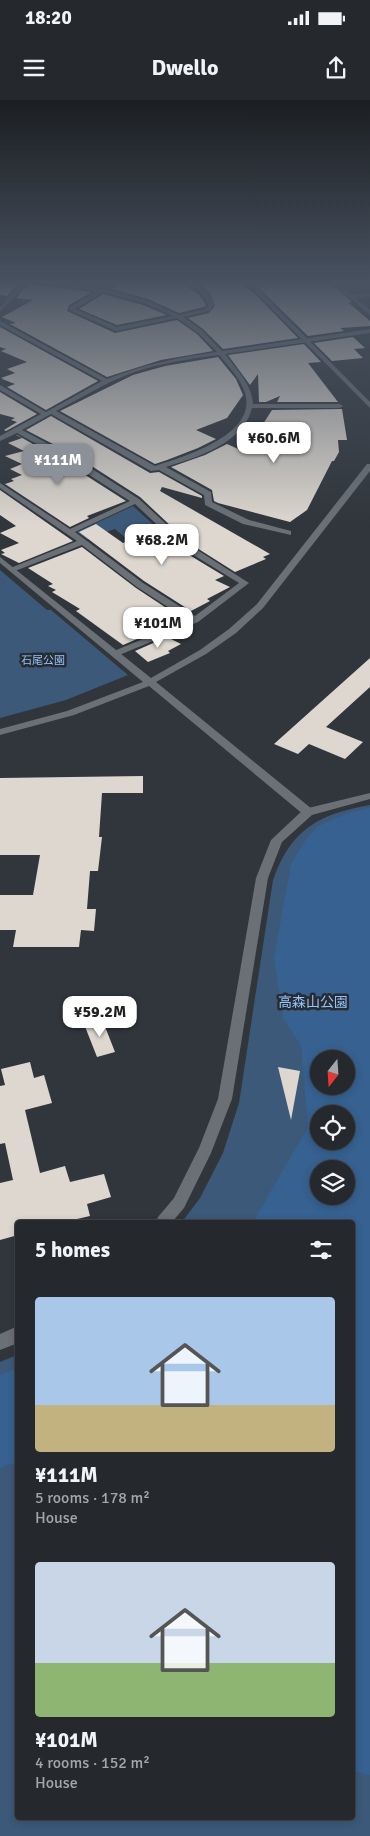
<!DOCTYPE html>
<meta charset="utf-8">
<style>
:root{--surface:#25282d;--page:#2d3035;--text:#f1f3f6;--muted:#a3a6aa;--line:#424449;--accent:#8c9099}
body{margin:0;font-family:Signika,"Noto Sans JP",sans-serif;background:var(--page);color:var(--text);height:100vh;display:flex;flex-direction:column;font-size:19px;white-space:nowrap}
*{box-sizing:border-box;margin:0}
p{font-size:16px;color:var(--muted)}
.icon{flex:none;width:28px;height:28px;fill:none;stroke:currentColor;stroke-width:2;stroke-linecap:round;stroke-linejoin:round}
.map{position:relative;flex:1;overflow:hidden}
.side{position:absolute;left:15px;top:1120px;width:340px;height:600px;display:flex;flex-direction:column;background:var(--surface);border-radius:5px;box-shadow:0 2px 8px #0003,0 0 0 1px var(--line)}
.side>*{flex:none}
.needle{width:32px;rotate:197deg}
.controls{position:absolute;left:310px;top:950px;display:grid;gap:10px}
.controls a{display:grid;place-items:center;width:45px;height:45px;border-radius:50%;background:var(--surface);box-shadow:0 2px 8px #0003,0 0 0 1px var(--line);font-size:25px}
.price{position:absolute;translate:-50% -42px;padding:0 11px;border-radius:10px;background:#fff;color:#222;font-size:16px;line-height:32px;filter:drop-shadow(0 1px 2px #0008)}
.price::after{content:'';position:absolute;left:50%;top:30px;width:15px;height:11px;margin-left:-8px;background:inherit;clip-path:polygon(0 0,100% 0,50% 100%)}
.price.on{background:var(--accent);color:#fff}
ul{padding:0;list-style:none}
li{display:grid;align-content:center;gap:10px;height:265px;padding:0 20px}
li span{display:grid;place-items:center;height:155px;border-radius:5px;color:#555}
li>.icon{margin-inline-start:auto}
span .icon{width:90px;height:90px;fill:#fffc;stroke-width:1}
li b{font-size:21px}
h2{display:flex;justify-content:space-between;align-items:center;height:60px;padding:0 20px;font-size:21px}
.status{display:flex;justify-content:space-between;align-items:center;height:35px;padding:0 25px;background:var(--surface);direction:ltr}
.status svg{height:14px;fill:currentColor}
header{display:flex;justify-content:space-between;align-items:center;height:65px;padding:0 20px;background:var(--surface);font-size:22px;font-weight:700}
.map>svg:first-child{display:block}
.green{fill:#3c5979;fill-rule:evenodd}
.forest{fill:#366190;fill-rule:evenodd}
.building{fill:#ddd7cf}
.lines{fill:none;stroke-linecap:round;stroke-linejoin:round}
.minor{fill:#6a7076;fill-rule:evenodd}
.tertiary{fill:#6a7076;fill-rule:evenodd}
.labels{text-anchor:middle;stroke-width:5;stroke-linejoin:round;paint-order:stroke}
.far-park-label{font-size:11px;fill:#91c3fc;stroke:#282c32}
.park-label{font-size:14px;fill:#91c3fc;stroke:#282c32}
</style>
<div class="status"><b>18:20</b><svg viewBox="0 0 49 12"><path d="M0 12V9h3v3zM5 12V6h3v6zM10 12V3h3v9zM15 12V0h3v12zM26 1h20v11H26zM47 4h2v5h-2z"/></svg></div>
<header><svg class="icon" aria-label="menu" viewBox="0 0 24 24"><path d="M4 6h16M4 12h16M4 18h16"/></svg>Dwello<svg class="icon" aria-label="share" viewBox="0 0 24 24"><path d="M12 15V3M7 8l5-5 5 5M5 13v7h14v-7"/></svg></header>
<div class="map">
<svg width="370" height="1736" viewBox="0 0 370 1736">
<rect width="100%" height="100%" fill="#31363c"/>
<path class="green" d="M133,406L158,429L128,440L115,429L87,439L77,432Z
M0,470L47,510H51L128,575L66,600L0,618Z
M370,705V1736H0V1262L17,1255L18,1718H352V1122H182L200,1098L223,1053L239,1003L273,780C291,729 319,714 370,705ZM319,959H346V986H319ZM319,1014H346V1041H319ZM319,1069H346V1096H319Z"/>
<path class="forest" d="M370,708V1675L352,1671V1122H253L308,1027L301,946L283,918L274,858L291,764L306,739L318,726L351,712ZM319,959H346V986H319ZM319,1014H346V1041H319ZM319,1069H346V1096H319Z
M17,1268V1362L0,1368V1275Z"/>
<path class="building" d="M0,182H20L7,196L0,195Z
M122,182H178L199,194L206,205L204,207L179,213L148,199L112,189Z
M194,182H238L254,193L298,238L223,249L203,229L188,218L209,213L215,206L210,193L202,186Z
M250,182H329L352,202H348L370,221V226L340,228L344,231L308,236L260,189Z
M29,184L92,192L69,205L67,211L115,233L177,220L197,234L213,251L161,260L107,277L10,224L16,223L2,217L33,200L16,198Z
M103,194L143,205L167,215L117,225L79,209Z
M0,227L98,281L46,310L7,287L15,284L2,279H4L1,278L15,273L7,269L27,262L1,251L6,249L0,247Z
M353,237L365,248L354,249L363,258L332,261L314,243Z
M304,244L321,262L308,263L338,302H277L280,296L266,302H259L258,274L250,285L228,255Z
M218,257L236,279L243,295L227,318L196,330L216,339L198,348L167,360L155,364L60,311L133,275L165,266Z
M0,292L37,314L6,331L4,330L17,322L11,320L15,318L0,314Z
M342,309L347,340H338L339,352L334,361H332L307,410L290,422L218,403L214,401L212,390L171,367L205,355L227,344L245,352L272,310Z
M51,316L150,373L159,372L202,396V398L162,387L160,391L270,454L263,457L266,459L235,472L189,443L140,397L76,356L26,330Z
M16,335H17L68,364L126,401L87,416L89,418L70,427L5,384L14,381L11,379L22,375L10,369L22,364L5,356L24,351L8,343L22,338Z
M0,390L73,441L19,463L1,454L5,453L1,450L19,443L0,433L16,426L0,415Z
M96,424L123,443L160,430L181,450L224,476L215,480L230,487L207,499L210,501L191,511L144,481L79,432Z
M82,447L136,488L180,517L154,530L156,531L123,545L76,511L80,509L52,492L56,490L48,486L53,484L28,468Z
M167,537L181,544L168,551L170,553L148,562L135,551Z
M370,558V587L326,627L363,642L345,659L309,644L298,654L274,644Z
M143,676V693H102L99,737H102L98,771H90L87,809H96L94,831L81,830L79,847H13L16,830H0V795H33L40,755H0V678Z
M102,919L115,952L97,957L84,924Z
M30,962L34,978L44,975L52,1003L25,1010L40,1073L65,1066L70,1082L104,1074L111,1097L87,1104L90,1116L64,1122H18V1135L0,1140V1083L13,1080L5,1043L0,1044V986L5,985L1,969Z
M278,967L300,971L291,1020Z"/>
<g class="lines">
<path class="minor" d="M23,182H28L0,212V207Z
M30,182H51L102,189L114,182H120L108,190L148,201L179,215L205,209L208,205C204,190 192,188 180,182C196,182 209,189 214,205L209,211L183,217L202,230L222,251L370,229V233L225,254C236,269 252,284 253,304H340L343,306L340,308H252C243,344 197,357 166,367L211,392L212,402L249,420L291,431V435L243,424L205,405L204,395L159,370L151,371L51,314L22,330L75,358L139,399L188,444L249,483L198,522L117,556L112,553L114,551L188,520L137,487L82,445L15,471L8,469L77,441L0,388V383L70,429L130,401L69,362L17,333L0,341V336L41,314L0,290V285L46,312L102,281L0,225V221L107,279C143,265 179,257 217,252L198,233L177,218L116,231L69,210L70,207L98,191ZM103,192L144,203L173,216L117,227L75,209ZM219,255C228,266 241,279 245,293C258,335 183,357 155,366L56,311C81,298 105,283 132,273C160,263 190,259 219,255ZM135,404L182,448L239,483L195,516L143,483L75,432Z
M331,182H336L352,195L370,193V197L355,198L370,210V215Z
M370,693V699L312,715L282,742L268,778L232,999L211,1053L184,1108L172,1122H156L158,1117L174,1098L199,1048L218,999L256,778L271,740L304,709Z
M18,1226V1243L0,1250V1234Z"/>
<path class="tertiary" d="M240,182H246L259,190L370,302V308L255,192Z
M367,364H370V371L263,508L236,533L206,554L156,582L312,709L313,712L312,715H304L149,586L74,615L0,635V629L67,611L143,582L0,463V457L151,578L200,550L229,529L257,504Z"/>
</g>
<linearGradient id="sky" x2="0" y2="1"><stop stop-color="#1b1e21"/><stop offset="0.43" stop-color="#485261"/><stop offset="1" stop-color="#485261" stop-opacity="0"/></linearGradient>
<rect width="370" height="425" fill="url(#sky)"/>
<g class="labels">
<g class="far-park-label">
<text x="43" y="564">石尾公園</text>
</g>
<g class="park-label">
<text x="313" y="907">高森山公園</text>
</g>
</g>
</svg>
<div class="controls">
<a><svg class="needle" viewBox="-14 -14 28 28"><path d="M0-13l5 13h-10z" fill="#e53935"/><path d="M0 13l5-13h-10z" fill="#a3a6aa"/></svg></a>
<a><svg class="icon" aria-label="locate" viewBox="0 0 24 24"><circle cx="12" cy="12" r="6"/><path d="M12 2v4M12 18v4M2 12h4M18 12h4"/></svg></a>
<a><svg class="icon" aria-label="layers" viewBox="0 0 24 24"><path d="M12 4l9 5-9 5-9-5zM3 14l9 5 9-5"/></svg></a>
</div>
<b class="price" style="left:274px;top:364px">¥60.6M</b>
<b class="price on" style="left:58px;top:386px">¥111M</b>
<b class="price" style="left:162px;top:466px">¥68.2M</b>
<b class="price" style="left:158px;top:549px">¥101M</b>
<b class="price" style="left:100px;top:938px">¥59.2M</b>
<section class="side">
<h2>5 homes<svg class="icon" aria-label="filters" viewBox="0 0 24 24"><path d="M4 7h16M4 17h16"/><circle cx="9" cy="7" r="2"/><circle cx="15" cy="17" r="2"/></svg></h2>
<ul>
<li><span style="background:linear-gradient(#a9c7e8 70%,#c2b280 0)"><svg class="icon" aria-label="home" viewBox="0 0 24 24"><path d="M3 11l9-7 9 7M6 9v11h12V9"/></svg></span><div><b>¥111M</b><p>5 rooms · 178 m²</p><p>House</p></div></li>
<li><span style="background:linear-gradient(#c9d6e8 65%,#8fb573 0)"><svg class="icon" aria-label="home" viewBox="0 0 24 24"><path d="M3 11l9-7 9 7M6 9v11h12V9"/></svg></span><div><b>¥101M</b><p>4 rooms · 152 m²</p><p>House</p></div></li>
</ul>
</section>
</div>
